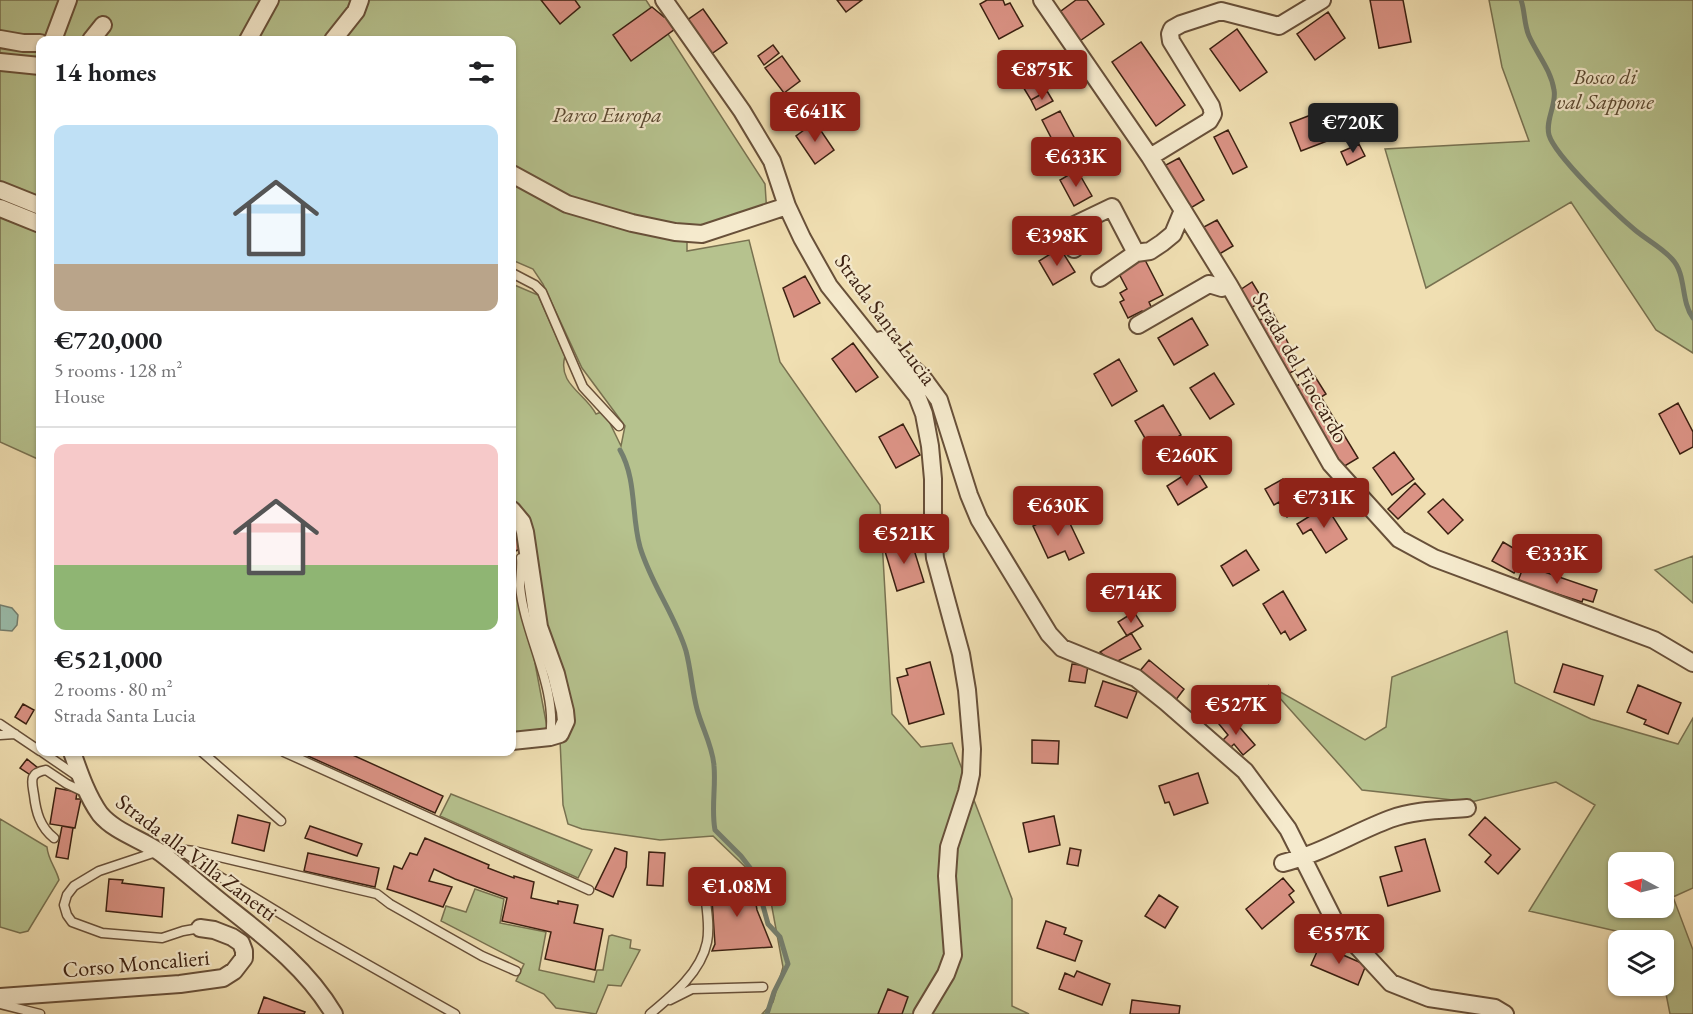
<!DOCTYPE html>
<meta charset="utf-8">
<style>
:root{--surface:#fff;--page:#f6f6f6;--text:#202124;--muted:#757577;--line:#e0e0e0;--accent:#8f2418}
body{margin:0;font-family:"EB Garamond",serif;background:var(--page);color:var(--text);height:100vh;display:flex;flex-direction:column;font-size:22px;white-space:nowrap}
*{box-sizing:border-box;margin:0}
p{font-size:20px;color:var(--muted)}
.icon{flex:none;width:33px;height:33px;fill:none;stroke:currentColor;stroke-width:2;stroke-linecap:round;stroke-linejoin:round}
.map{position:relative;flex:1;overflow:hidden}
.drawer{position:absolute;left:36px;top:36px;width:480px;height:720px;display:flex;flex-direction:column;background:var(--surface);border-radius:12px;box-shadow:0 2px 4px #0004}
.drawer>*{flex:none}
.needle{width:39px;rotate:277deg}
.buttons{position:absolute;left:1608px;top:852px;display:grid;gap:12px}
.buttons a{display:grid;place-items:center;width:66px;height:66px;border-radius:12px;background:var(--surface);box-shadow:0 2px 4px #0004;font-size:30px}
.price{position:absolute;translate:-50% -51px;padding:0 14px;border-radius:6px;background:var(--accent);color:#fff;font-size:20px;line-height:39px;filter:drop-shadow(0 2px 3px #0008)}
.price::after{content:'';position:absolute;left:50%;top:36px;width:18px;height:14px;margin-left:-9px;background:inherit;clip-path:polygon(0 0,100% 0,50% 100%)}
.price.active{background:#222;color:#fff}
ul{padding:0;list-style:none}
li{display:grid;align-content:center;gap:12px;height:318px;padding:0 18px}
li+li{border-top:2px solid var(--line)}
li span{display:grid;place-items:center;height:186px;border-radius:12px;color:#555}
li>.icon{margin-inline-start:auto}
span .icon{width:108px;height:108px;fill:#fffc;stroke-width:1}
li b{font-size:26px}
h2{display:flex;justify-content:space-between;align-items:center;height:72px;padding:0 18px;font-size:26px}
.map>svg:first-child{display:block}
.green{fill:#b6c28e;stroke:#787150;stroke-width:1.5;fill-rule:evenodd}
.water{fill:#9abdac;stroke:#747e6e;stroke-width:1.5}
.lines{fill:none;stroke-linecap:round;stroke-linejoin:round}
.stream{stroke:#747e6e;stroke-width:5}
.building{fill:#da9284;stroke:#3b2011;stroke-width:1.5}
.lane-casing{stroke:#685039;stroke-width:11}
.street-casing{stroke:#685039;stroke-width:20}
.lane{stroke:#f5eacd;stroke-width:8}
.street{stroke:#f5eacd;stroke-width:16}
.labels{text-anchor:middle;stroke-width:4.5;stroke-linejoin:round;paint-order:stroke}
.park-label{font-size:22px;font-style:italic;fill:#5a4830;stroke:#f5eacd}
.street-label{font-size:22px;fill:#3b2011;stroke:#f5eacd}
</style>
<div class="map">
<svg width="1693" height="1014" viewBox="0 0 1693 1014">
<rect width="100%" height="100%" fill="#f0dfb2"/>
<filter id="stains"><feTurbulence type="fractalNoise" baseFrequency=".00333" numOctaves="4"/><feColorMatrix values="0 0 0 0 .2 0 0 0 0 .09 0 0 0 0 .02 0 0 0 .5 -.17"/></filter>
<radialGradient id="worn" r=".72"><stop offset=".6" stop-color="#630" stop-opacity="0"/><stop offset="1" stop-color="#630" stop-opacity=".3"/></radialGradient>
<path class="green" d="M0,0H646L765,184L767,215L687,233V251L749,240L780,362L880,505L892,714L921,747L952,743L1012,899V1006L1029,1014H762L773,1002L783,967L771,902L760,881L713,836L660,840L582,829L568,824L563,805L559,718L512,493V284L538,295L565,356C557,384 585,393 596,414L604,411L621,446L625,426L582,368L543,284L533,269L512,260V40H40V460L0,442Z
M1489,0H1693V353L1656,330L1571,202L1426,288L1385,149L1529,141L1502,67Z
M1693,556V603L1655,570Z
M513,591L518,596L531,642L547,727L540,732L512,734V592Z
M1507,631L1515,683L1591,719L1678,744L1693,718V888L1673,897L1693,950V1014H1670L1664,984V940H1655L1529,911L1595,805L1556,782L1471,802L1362,790L1268,685L1365,740L1386,727L1392,677ZM1618,862H1664V908H1618Z
M451,794L592,850L578,878L440,816Z
M0,819L47,847C48,860 56,868 59,880L28,931L20,933L0,927Z
M475,889L504,899L500,923L546,932L539,970L594,982L597,970H603L609,936L612,935L631,940L630,948L640,950L621,986L608,985L596,1014L556,1008L544,994L516,981L524,964L441,921L446,906L466,912Z"/>
<path class="water" d="M0,605L12,608L18,615L17,625L12,631L0,630Z"/>
<g class="lines">
<path class="stream" d="M1521,0C1525,11 1524,25 1529,36C1537,54 1551,70 1554,90C1557,104 1545,120 1549,135C1555,156 1617,215 1635,230C1647,240 1661,247 1672,259C1687,275 1680,300 1693,318
M620,450C637,480 631,515 640,547C651,584 675,615 686,651C691,670 692,690 697,709C702,728 713,747 714,766C716,787 711,809 715,830L741,856L754,873L768,924L780,937L788,964L774,992L767,1014"/>
</g>
<path class="building" d="M541,0H575L580,7L560,24Z
M837,0H862L846,12Z
M987,0H1003L1005,5L1010,3L1023,26L999,39L980,4Z
M1076,0H1087L1104,24L1077,43L1057,14Z
M1370,0H1403L1411,42L1379,48Z
M652,7L664,17H667L675,29L631,61L613,35Z
M703,9L727,43L707,57L683,23Z
M1328,12L1345,38L1315,60L1297,34Z
M1237,29L1267,72L1240,91L1210,49Z
M1141,42L1185,105L1156,126L1112,62Z
M773,45L779,53L764,65L758,56Z
M782,56L800,81L784,93L765,68Z
M1031,62L1047,91L1031,100L1014,72Z
M1047,91L1053,101L1036,110L1031,100Z
M1060,111L1075,139L1057,149L1042,120Z
M1316,113L1327,141L1301,151L1290,123Z
M815,122L834,150L815,164L796,136Z
M1228,130L1247,167L1233,174L1214,137Z
M1359,144L1365,156L1347,165L1341,152Z
M1179,158L1204,200L1189,209L1164,166Z
M1077,170L1092,196L1074,206L1060,180Z
M1217,220L1233,246L1216,256L1200,229Z
M1060,248L1075,272L1053,285L1039,261Z
M1143,256L1163,295L1149,302L1153,311L1144,315L1142,311L1128,318L1120,302L1124,300L1120,293L1127,289L1117,270Z
M805,276L820,303L794,317L783,288Z
M1252,282L1263,300L1248,310L1237,292Z
M1273,313L1294,355L1289,358L1295,370L1285,376L1256,322Z
M1192,318L1208,345L1174,365L1158,338Z
M853,343L878,377L856,392L832,359Z
M1119,359L1137,391L1112,406L1094,374Z
M1214,373L1234,404L1210,419L1190,388Z
M1314,375L1326,394L1321,397L1358,458L1343,467L1295,387Z
M1678,403L1693,432V447L1680,454L1659,414Z
M1163,405L1181,435L1153,452L1135,421Z
M903,424L920,455L896,468L879,437Z
M1394,452L1414,479L1392,495L1373,468Z
M1195,468L1207,487L1178,505L1167,486Z
M1283,479L1291,493L1298,489L1307,505L1287,517L1279,502L1274,505L1265,489Z
M1415,483L1425,494L1398,519L1388,509Z
M1443,499L1463,520L1448,534L1428,512Z
M1326,506L1347,539L1326,553L1311,529L1303,534L1297,524Z
M1064,511L1084,553L1069,560L1065,551L1048,558L1033,526Z
M524,531L527,545L512,553V538Z
M911,540L924,582L897,591L884,548Z
M1503,542L1525,555L1514,573L1492,561Z
M1246,550L1259,570L1233,586L1221,566Z
M1524,565L1597,590L1593,602L1583,599L1582,602L1518,581Z
M1283,591L1306,630L1290,640L1285,631L1281,634L1263,604Z
M1134,612L1143,626L1127,636L1118,622Z
M1131,633L1141,649L1114,663L1100,652Z
M1149,660L1184,689L1175,701L1139,672Z
M930,662L944,714L909,724L897,678L908,675L906,669Z
M1072,664L1088,666L1085,683L1069,681Z
M1563,664L1603,676L1594,705L1554,692Z
M1103,681L1137,692L1127,718L1095,706Z
M1638,685L1681,703L1668,734L1644,724L1646,720L1627,712Z
M23,704L34,710L26,724L15,717Z
M1229,715L1255,745L1243,755L1234,744L1230,748L1223,740L1228,735L1219,724Z
M1032,740L1059,741L1058,764L1032,763Z
M299,752H346L443,796L435,813Z
M27,759L38,768L32,776L20,768Z
M1198,773L1208,803L1174,815L1169,802L1165,803L1159,786Z
M56,788L77,792L76,799H81L75,828L50,824Z
M238,815L270,823L264,851L232,843Z
M1054,816L1060,845L1029,852L1023,823Z
M1485,817L1520,849L1498,874L1485,862L1491,855L1469,835Z
M62,826L73,828L68,859L56,857Z
M310,826L362,844L357,856L305,838Z
M425,838L489,865L488,868L514,878V876L534,882L531,898L558,904V901L578,905L574,923L603,929L595,970L545,959L551,932L502,921L507,898L455,879L434,869L429,881L452,887L443,907L387,889L394,866L402,869L410,853L417,855Z
M1425,839L1440,891L1388,906L1380,877L1402,871L1395,847Z
M615,848L627,852L626,867L613,897L595,889Z
M1070,848L1081,850L1078,866L1067,864Z
M649,852L665,853L663,886L647,885Z
M308,853L379,868L375,887L304,871Z
M1283,878L1294,891L1289,895L1294,902L1262,929L1246,909Z
M109,879L123,880L122,883L164,888L162,917L106,911Z
M752,881L757,910L772,947L712,951L715,944L711,885Z
M1159,895L1178,907L1165,928L1145,916Z
M1046,921L1066,928L1064,934L1082,941L1075,961L1037,948Z
M1320,945L1366,965L1358,985L1311,965Z
M1077,971L1110,984L1102,1005L1059,989L1065,973L1074,977Z
M888,989L908,997L902,1014H878Z
M264,997L305,1012L304,1014H258Z
M1132,1000L1180,1006L1179,1014H1130Z"/>
<g class="lines">
<defs>
<path id="lane" d="M512,273L535,285L542,292L583,387L619,426
M521,558C522,567 520,577 520,586C524,634 558,688 550,737
M0,724L40,751
M0,735L15,734
M42,752L77,776
M202,752L281,821
M284,752L589,890
M54,838C40,827 36,812 34,795C32,782 28,773 46,770L67,784L84,792
M182,851L222,878L319,937L455,1014
M200,928L183,931L162,938L102,933L72,922L67,915L64,905L67,895L74,886L99,871L168,848L194,851L377,894L390,904L482,956L516,971
M670,1000L692,989L763,987
M0,1004L40,1014
M650,1014C673,995 701,972 707,942C710,927 707,910 705,895"/>
<path id="street" d="M664,0L742,111L772,161L787,206L802,238L829,286L917,396L924,414L930,446L933,479V534L935,558L961,654L967,690L972,749L971,774L967,792L949,847L947,876L953,955L946,974L922,1014
M1042,0L1150,157L1229,285L1331,464L1399,539L1434,558L1654,640L1693,663
M0,39L23,43H40
M53,40L68,0
M91,40L103,25
M248,40L270,0
M333,40L356,11L360,0
M0,62L40,66
M1150,157L1209,121L1213,114L1211,106L1171,41L1170,34L1172,29L1181,24L1221,11L1279,26L1322,0
M512,174L567,204L632,223L675,232L702,234L787,206
M0,190L40,206
M0,208L40,224
M1074,249L1064,230L1112,207L1136,253
M1100,278L1136,253L1150,251L1162,243L1173,234L1183,210
M1138,325L1209,284L1222,288L1229,285
M881,340L922,377L939,400L969,495L979,519L1049,634L1062,648L1136,678L1166,702L1245,771L1288,829L1335,922L1391,983L1429,998L1495,1008L1505,1014
M512,510L522,522L525,532L539,627L556,674L565,711L566,721L560,734L550,737L512,741
M72,752C79,772 87,796 100,814C116,833 142,839 161,853C182,869 201,886 221,902C264,936 306,967 334,1014
M1283,863C1320,854 1353,833 1390,819C1414,810 1441,810 1467,808
M0,997L180,984L223,978L234,971L244,958V951L241,943L232,937L214,930L200,928"/>
</defs>
<use href="#lane" class="lane-casing"/>
<use href="#street" class="street-casing"/>
<use href="#lane" class="lane"/>
<use href="#street" class="street"/>
</g>
<g class="labels">
<g class="park-label">
<text x="1605" y="84">Bosco di<tspan x="1605" dy="25">val Sappone</tspan></text>
<text x="607" y="122">Parco Europa</text>
</g>
<g class="street-label">
<text transform="translate(886 319) rotate(54)" y="8">Strada Santa Lucia</text>
<text transform="translate(1301 367) rotate(60)" y="8">Strada del Fioccardo</text>
<text transform="translate(197 857) rotate(37)" y="8">Strada alla Villa Zanetti</text>
<text transform="translate(136 963) rotate(-5)" y="8">Corso Moncalieri</text>
</g>
</g>
<rect width="100%" height="100%" filter="url(#stains)"/>
<rect width="100%" height="100%" fill="url(#worn)"/>
</svg>
<div class="buttons">
<a><svg class="needle" viewBox="-14 -14 28 28"><path d="M0-13l5 13h-10z" fill="#e53935"/><path d="M0 13l5-13h-10z" fill="#757577"/></svg></a>
<a><svg class="icon" aria-label="layers" viewBox="0 0 24 24"><path d="M12 4l9 5-9 5-9-5zM3 14l9 5 9-5"/></svg></a>
</div>
<b class="price" style="left:1042px;top:101px">€875K</b>
<b class="price" style="left:815px;top:143px">€641K</b>
<b class="price active" style="left:1353px;top:154px">€720K</b>
<b class="price" style="left:1076px;top:188px">€633K</b>
<b class="price" style="left:1057px;top:267px">€398K</b>
<b class="price" style="left:1187px;top:487px">€260K</b>
<b class="price" style="left:1324px;top:529px">€731K</b>
<b class="price" style="left:1058px;top:537px">€630K</b>
<b class="price" style="left:904px;top:565px">€521K</b>
<b class="price" style="left:1557px;top:585px">€333K</b>
<b class="price" style="left:1131px;top:624px">€714K</b>
<b class="price" style="left:1236px;top:736px">€527K</b>
<b class="price" style="left:737px;top:918px">€1.08M</b>
<b class="price" style="left:1339px;top:965px">€557K</b>
<section class="drawer">
<h2>14 homes<svg class="icon" aria-label="filters" viewBox="0 0 24 24"><path d="M4 7h16M4 17h16"/><circle cx="9" cy="7" r="2"/><circle cx="15" cy="17" r="2"/></svg></h2>
<ul>
<li><span style="background:linear-gradient(#bfe0f5 75%,#b9a48a 0)"><svg class="icon" aria-label="home" viewBox="0 0 24 24"><path d="M3 11l9-7 9 7M6 9v11h12V9"/></svg></span><div><b>€720,000</b><p>5 rooms · 128 m²</p><p>House</p></div></li>
<li><span style="background:linear-gradient(#f6c9c9 65%,#8fb573 0)"><svg class="icon" aria-label="home" viewBox="0 0 24 24"><path d="M3 11l9-7 9 7M6 9v11h12V9"/></svg></span><div><b>€521,000</b><p>2 rooms · 80 m²</p><p>Strada Santa Lucia</p></div></li>
</ul>
</section>
</div>
